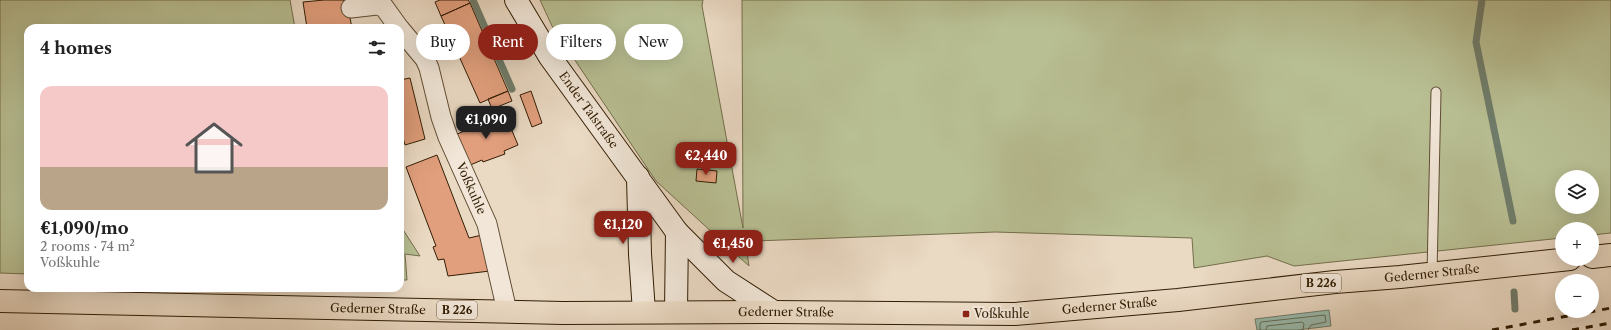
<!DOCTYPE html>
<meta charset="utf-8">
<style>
:root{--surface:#fff;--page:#f2f2f2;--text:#222;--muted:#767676;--accent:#8f2418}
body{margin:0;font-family:"Libre Caslon Text",serif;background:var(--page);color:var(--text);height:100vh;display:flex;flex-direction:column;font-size:15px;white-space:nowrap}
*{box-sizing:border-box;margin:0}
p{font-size:13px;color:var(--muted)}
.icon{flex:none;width:22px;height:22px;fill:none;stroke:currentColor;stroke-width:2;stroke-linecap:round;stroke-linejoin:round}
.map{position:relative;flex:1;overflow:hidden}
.sheet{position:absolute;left:24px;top:24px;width:380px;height:268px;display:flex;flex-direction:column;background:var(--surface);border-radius:12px;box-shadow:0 4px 16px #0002}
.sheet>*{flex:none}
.top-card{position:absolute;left:416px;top:24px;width:380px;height:36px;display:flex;gap:8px}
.buttons{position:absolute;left:1555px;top:170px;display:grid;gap:8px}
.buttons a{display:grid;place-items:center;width:44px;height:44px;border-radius:50%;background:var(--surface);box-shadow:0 4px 16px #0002;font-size:20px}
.price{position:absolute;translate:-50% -34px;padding:0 9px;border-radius:8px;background:var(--accent);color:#fff;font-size:13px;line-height:26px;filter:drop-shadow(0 1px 2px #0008)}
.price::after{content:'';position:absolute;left:50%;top:24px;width:12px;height:9px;margin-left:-6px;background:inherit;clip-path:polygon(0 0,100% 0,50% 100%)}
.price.current{background:#222;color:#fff}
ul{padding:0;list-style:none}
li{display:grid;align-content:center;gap:8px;height:212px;padding:0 16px}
li span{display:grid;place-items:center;height:124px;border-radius:12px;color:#555}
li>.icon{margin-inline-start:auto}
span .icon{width:72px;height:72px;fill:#fffc;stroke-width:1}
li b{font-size:17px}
h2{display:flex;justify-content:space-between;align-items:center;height:48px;padding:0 16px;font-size:17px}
.tag{padding:0 14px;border-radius:18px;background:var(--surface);box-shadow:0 4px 16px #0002;font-size:14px;line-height:36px}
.tag.current{background:var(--accent);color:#fff}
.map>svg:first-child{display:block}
.green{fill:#b8bf93;stroke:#746e4b;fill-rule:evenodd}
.water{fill:#99bbae;stroke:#6f7c6a}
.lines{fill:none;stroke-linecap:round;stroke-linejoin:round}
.shore{stroke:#656c58;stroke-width:1}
.stream{stroke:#6f7c6a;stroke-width:7}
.building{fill:#e29f7d;stroke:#311d03}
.service-casing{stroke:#5f4c33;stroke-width:11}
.minor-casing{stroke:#5f4c33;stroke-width:21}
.secondary-casing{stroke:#311d03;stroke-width:24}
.primary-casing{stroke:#311d03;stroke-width:24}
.service{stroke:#f1e6d8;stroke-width:9}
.minor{stroke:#f1e6d8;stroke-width:19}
.secondary{stroke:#f1e6d8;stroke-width:22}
.primary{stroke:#ead9c3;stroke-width:22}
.rail{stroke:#311d03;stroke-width:3;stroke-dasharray:7 7;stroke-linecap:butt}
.poi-dot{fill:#8f2418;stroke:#f1e6d8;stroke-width:1.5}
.labels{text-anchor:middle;stroke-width:4;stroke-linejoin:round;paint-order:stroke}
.shield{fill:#f1e6d8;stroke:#6b5943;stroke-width:1}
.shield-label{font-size:11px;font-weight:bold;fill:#311d03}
.street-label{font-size:12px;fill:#311d03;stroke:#f1e6d8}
.poi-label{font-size:12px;fill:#311d03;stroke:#f1e6d8;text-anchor:start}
</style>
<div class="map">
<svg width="1611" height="330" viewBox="0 0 1611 330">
<rect width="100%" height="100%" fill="#ead9c3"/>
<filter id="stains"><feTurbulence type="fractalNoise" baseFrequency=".005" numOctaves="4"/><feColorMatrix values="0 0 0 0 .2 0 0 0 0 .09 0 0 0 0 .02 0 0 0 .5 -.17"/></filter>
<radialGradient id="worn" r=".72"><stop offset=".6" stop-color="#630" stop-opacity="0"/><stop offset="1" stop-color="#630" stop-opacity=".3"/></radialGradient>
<path class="green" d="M0,0H290L295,28H28V274L0,273Z
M540,0H703L702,6L743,228L742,0H1611V233L1592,235V229H1562V238L1294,266L1267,256L1194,268L1192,238L995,232L755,241L744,232L749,266L656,181L552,26ZM1562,177H1592V207H1562Z
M400,225L420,256L405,254L407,280H400Z"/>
<path class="water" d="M1329,310L1331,326L1297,330H1257L1255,319Z"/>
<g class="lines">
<path class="shore" d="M1260,330V324L1261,322L1325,315L1326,322L1311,325L1308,330
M1266,330L1267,326L1302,322L1304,324L1303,330"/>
<path class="stream" d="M473,0L512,89
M1482,0L1476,42L1513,221
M1514,292L1515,309"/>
</g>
<path class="building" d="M324,0H344L345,14L349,13L352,28H307L303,2Z
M440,0H468L470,3L441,16L435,2Z
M470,3L508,91L480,103L441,16Z
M410,78L425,139L405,145L400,126V80Z
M508,91L512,101L492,109L488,99Z
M531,91L542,123L532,127L520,95Z
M505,114L518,145L504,151L505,154L483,162L482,160L468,166L455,135L469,129L468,126L490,117L491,120Z
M437,155L469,238L482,235L490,271L448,276L444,259L438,260L433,247L436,246L406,167Z
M697,169L717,171L716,183L696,181Z"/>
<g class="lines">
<defs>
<path id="service" d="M1432,274L1436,92"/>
<g id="minor">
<path d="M351,8L377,5L384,7L399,28"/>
<path id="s1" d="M400,29L425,59L429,68L441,117L448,137L487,224L507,311"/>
</g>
<g id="secondary">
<path id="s2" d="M516,0L550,57L677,232L726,281L774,312"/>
<path d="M638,177L640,254L644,312"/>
<path d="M676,312L677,232"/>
</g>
<g id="primary">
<path d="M1592,257L1611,255"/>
<path id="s3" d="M0,301L563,313L774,312L1015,314L1178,300L1335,282L1400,277L1570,259"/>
</g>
</defs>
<use href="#service" class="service-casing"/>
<use href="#minor" class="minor-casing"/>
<use href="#secondary" class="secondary-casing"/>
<use href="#primary" class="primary-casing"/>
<use href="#service" class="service"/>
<use href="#minor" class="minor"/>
<use href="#secondary" class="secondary"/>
<use href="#primary" class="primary"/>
<path class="rail" d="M1492,330L1611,308
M1572,330L1611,323"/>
</g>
<rect class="poi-dot" x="962" y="310" width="8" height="8" rx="2"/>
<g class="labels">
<g class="shield">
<rect x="1301" y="274" width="40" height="18" rx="3"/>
<rect x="437" y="301" width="40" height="18" rx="3"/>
</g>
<g class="shield-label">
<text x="1321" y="287">B 226</text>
<text x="457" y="314">B 226</text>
</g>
<g class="street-label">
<text dy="4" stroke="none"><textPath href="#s2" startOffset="132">Ender Talstraße</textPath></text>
<text dy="4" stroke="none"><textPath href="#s1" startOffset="177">Voßkuhle</textPath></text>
<text dy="4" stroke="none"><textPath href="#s3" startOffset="1434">Gederner Straße</textPath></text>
<text dy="4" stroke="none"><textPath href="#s3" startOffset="1110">Gederner Straße</textPath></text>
<text dy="4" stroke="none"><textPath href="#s3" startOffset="378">Gederner Straße</textPath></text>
<text dy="4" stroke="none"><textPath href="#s3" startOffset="786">Gederner Straße</textPath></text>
</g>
<g class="poi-label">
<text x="974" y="318">Voßkuhle</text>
</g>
</g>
<rect width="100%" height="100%" filter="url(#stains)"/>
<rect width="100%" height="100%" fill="url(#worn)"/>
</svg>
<div class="buttons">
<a><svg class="icon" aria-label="layers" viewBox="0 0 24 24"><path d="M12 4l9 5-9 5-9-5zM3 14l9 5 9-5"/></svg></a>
<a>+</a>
<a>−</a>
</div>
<b class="price current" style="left:486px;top:140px">€1,090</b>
<b class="price" style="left:706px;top:176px">€2,440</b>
<b class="price" style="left:623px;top:245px">€1,120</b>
<b class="price" style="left:733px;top:264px">€1,450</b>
<div class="top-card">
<a class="tag">Buy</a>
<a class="tag current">Rent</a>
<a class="tag">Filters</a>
<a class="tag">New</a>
</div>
<section class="sheet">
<h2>4 homes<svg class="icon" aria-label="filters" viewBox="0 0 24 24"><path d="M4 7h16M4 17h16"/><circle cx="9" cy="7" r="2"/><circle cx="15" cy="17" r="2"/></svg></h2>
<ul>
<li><span style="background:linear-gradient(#f6c9c9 65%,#b9a48a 0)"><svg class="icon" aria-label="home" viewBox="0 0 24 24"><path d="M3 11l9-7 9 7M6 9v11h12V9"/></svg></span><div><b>€1,090/mo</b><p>2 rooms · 74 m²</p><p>Voßkuhle</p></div></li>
</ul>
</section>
</div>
